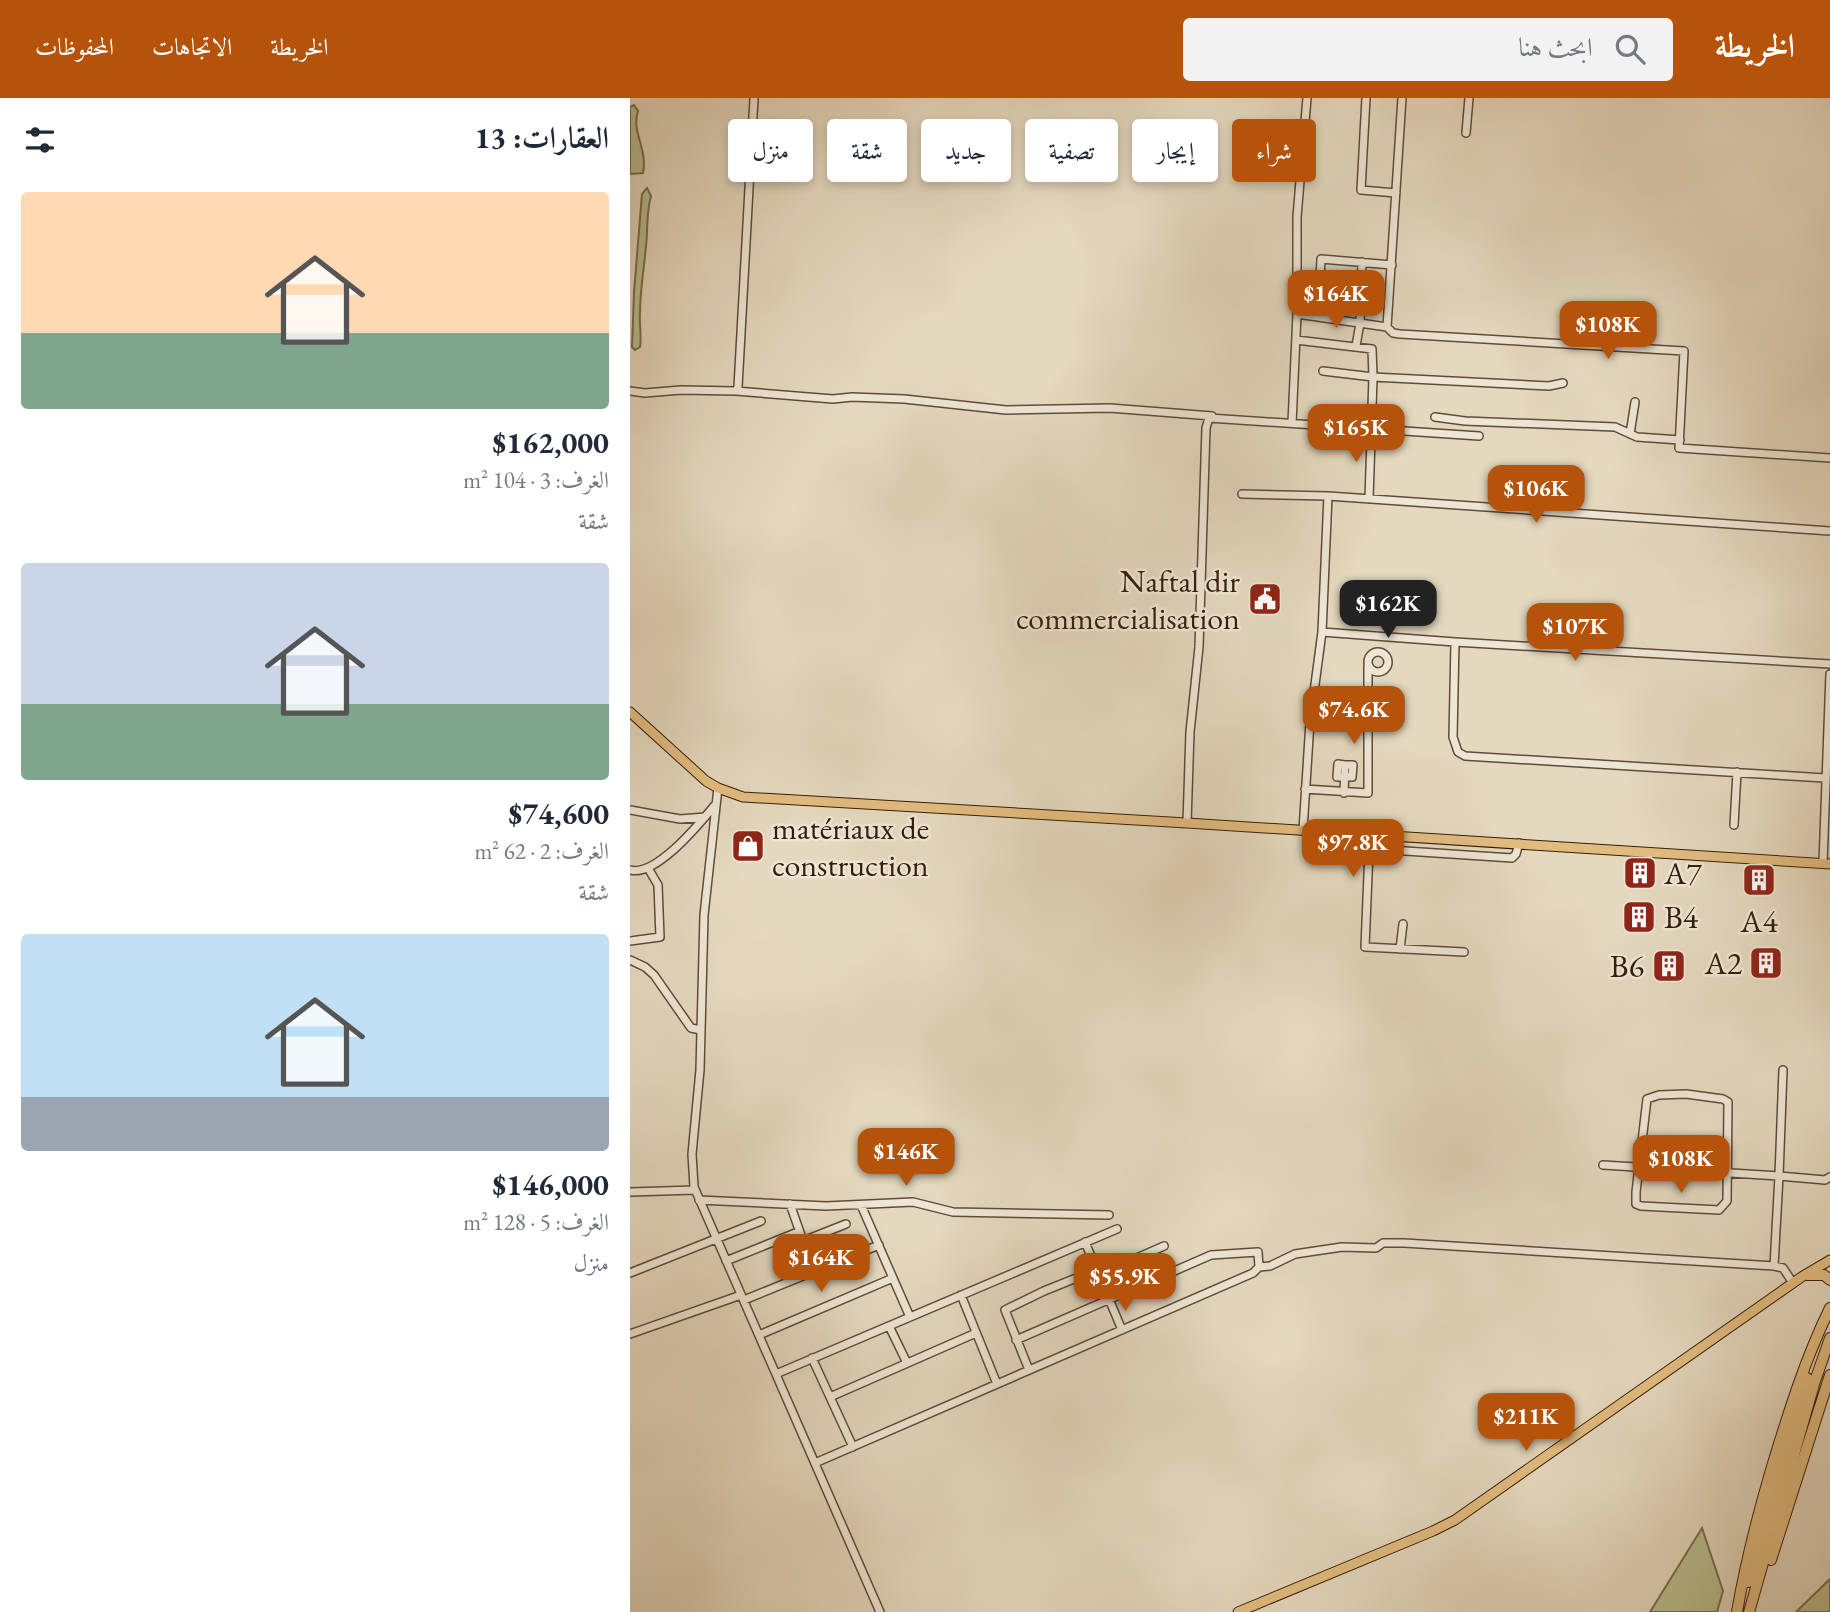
<!DOCTYPE html>
<html lang="ar">
<meta charset="utf-8">
<style>
:root{--surface:#fff;--page:#f2f2f3;--text:#1f2937;--muted:#747a83;--accent:#b45309}
body{margin:0;font-family:"EB Garamond",Amiri,serif;background:var(--page);color:var(--text);direction:rtl;height:100vh;display:flex;flex-direction:column;font-size:26px;white-space:nowrap}
*{box-sizing:border-box;margin:0}
p{font-size:23px;color:var(--muted)}
.icon{flex:none;width:38px;height:38px;fill:none;stroke:currentColor;stroke-width:2;stroke-linecap:round;stroke-linejoin:round}
.map{position:relative;flex:1;overflow:hidden;direction:ltr}
.panel{display:flex;flex-direction:column;background:var(--surface);width:630px}
.panel>*{flex:none}
.guide{position:absolute;left:21px;top:21px;width:665px;height:63px;direction:rtl;display:flex;gap:14px}
.price{position:absolute;translate:-50% -60px;padding:0 16px;border-radius:14px;background:var(--accent);color:#fff;font-size:23px;line-height:46px;filter:drop-shadow(0 2px 4px #0008)}
.price::after{content:'';position:absolute;left:50%;top:42px;width:21px;height:16px;margin-left:-10px;background:inherit;clip-path:polygon(0 0,100% 0,50% 100%)}
.price.current{background:#222;color:#fff}
ul{padding:0;list-style:none}
li{display:grid;align-content:center;gap:14px;height:371px;padding:0 21px}
li span{display:grid;place-items:center;height:217px;border-radius:7px;color:#555}
li>.icon{margin-inline-start:auto}
span .icon{width:126px;height:126px;fill:#fffc;stroke-width:1}
li b{font-size:30px}
h2{display:flex;justify-content:space-between;align-items:center;height:84px;padding:0 21px;font-size:30px}
.chip{padding:0 24px;border-radius:7px;background:var(--surface);box-shadow:0 4px 10px #0003;font-size:24px;line-height:63px}
.chip.current{background:var(--accent);color:#fff}
header{display:flex;align-items:center;gap:42px;box-sizing:border-box;height:98px;padding:0 35px;background:var(--accent);color:#fff}
header strong{font-size:33px}
nav{display:flex;gap:38px;margin-inline-start:auto;font-size:24px}
.search{width:490px;height:63px;background:var(--page);display:flex;align-items:center;gap:18px;box-sizing:border-box;padding:0 24px;border-radius:7px;color:var(--muted);font-size:26px}
main{display:flex;flex:1;min-height:0}
.map>svg:first-child{display:block}
.green{fill:#b9bd8e;stroke:#786c4c;stroke-width:2}
.lines{fill:none;stroke-linecap:round;stroke-linejoin:round}
.minor-casing{stroke:#624a37;stroke-width:10}
.major-casing{stroke:#371b0a;stroke-width:11}
.highway-casing{stroke:#371b0a;stroke-width:12}
.minor{stroke:#ede6d5;stroke-width:7}
.major{stroke:#e2bc7f;stroke-width:9}
.highway{stroke:#e2bc7f;stroke-width:10}
.labels{text-anchor:middle;stroke-width:5;stroke-linejoin:round;paint-order:stroke}
.poi-label{font-size:32px;fill:#371b0a;stroke:#ede6d5;text-anchor:end}
</style>
<header>
<strong>الخريطة</strong>
<div class="search"><svg class="icon" aria-label="search" viewBox="0 0 24 24"><circle cx="10" cy="10" r="6"/><path d="M15 15l6 6"/></svg>ابحث هنا</div>
<nav><a>الخريطة</a><a>الاتجاهات</a><a>المحفوظات</a></nav>
</header>
<main>
<div class="map">
<svg width="1200" height="1514" viewBox="0 0 1200 1514">
<rect width="100%" height="100%" fill="#e4d8be"/>
<filter id="stains"><feTurbulence type="fractalNoise" baseFrequency=".00286" numOctaves="4"/><feColorMatrix values="0 0 0 0 .2 0 0 0 0 .09 0 0 0 0 .02 0 0 0 .5 -.17"/></filter>
<radialGradient id="worn" r=".72"><stop offset=".6" stop-color="#630" stop-opacity="0"/><stop offset="1" stop-color="#630" stop-opacity=".3"/></radialGradient>
<path class="green" d="M4,7L8,13C1,34 18,51 13,75L0,76V9Z
M17,90L21,98C16,115 18,131 16,148C14,171 10,193 10,215C9,227 12,238 10,249L5,252L2,249L4,194L12,96Z
M1072,1430L1093,1493L1087,1514H1020Z
M1200,1481V1514H1166Z"/>
<g class="lines">
<defs>
<path id="minor" d="M736,0L731,92L766,95
M836,35L839,0
M667,216L757,229L763,235L770,236L1054,253L1049,350L1200,360
M688,219L691,161L762,167
M757,229L772,0
M666,242L742,251L743,279L693,273
M726,248L730,225L732,164
M0,293L15,295L51,292L106,293L108,289L124,0
M106,293L203,301L222,299L274,301L376,312L480,310L582,318
M805,319L835,323L985,329L1007,339L1050,342
M662,325L667,216V119L677,0
M1000,336L1005,304
M612,396L698,398L1200,433
M739,401L743,279L919,288L933,285
M692,534L825,544L1200,566
M825,544L823,639L828,654L835,658L1195,680
M738 564a10 10 0 1 1 20 0a10 10 0 1 1-20 0Z
M88,690L74,817L70,972L62,1056L64,1089L250,1514
M675,691L738,695V568
M714,695L715,667L708,666L707,679H722L723,667H715
M0,712L50,721L75,719
M557,725L560,634L569,549L576,330L579,320L849,338
M1104,727L1107,674
M673,732L680,624L692,534L698,398
M1193,765L1200,576
M0,772C26,779 69,726 85,707
M0,843L30,839L28,787L18,770
M770,851L773,826
M834,854L735,849L739,753L745,751L882,760L886,756L889,745
M0,862L15,869L24,877L61,930L71,932
M1153,972L1149,1078L1195,1082L1200,1079
M1056,996L1093,1001L1098,1004L1097,1103L1089,1112L1011,1108L1006,1106V1094L1017,1001L1029,997Z
M973,1067L1149,1078L1144,1168
M0,1094L65,1092
M69,1102L196,1108L283,1104L323,1114L479,1117
M160,1106L173,1143L216,1126
M231,1107L280,1219
M455,1144L492,1232
M96,1163L168,1134
M629,1169L640,1168L665,1156L712,1149L746,1150L753,1145H774L1144,1168L1153,1170L1163,1185
M0,1175L131,1123
M468,1177L534,1148
M331,1197L367,1286
M114,1202L249,1147
M259,1228L277,1265
M0,1236L111,1197
M129,1237L263,1180
M182,1260L223,1349
M399,1272L375,1212L414,1193L466,1172
M146,1276L487,1131
M200,1299L346,1235
M185,1365L623,1175L629,1169L628,1154L581,1157L386,1242"/>
<path id="major" d="M0,614L76,683L88,690L113,699L557,725L1200,766
M608,1514L803,1433L825,1422L1173,1178L1200,1162"/>
<path id="highway" d="M1177,1177H1194L1200,1182
M1141,1462L1200,1277
M1118,1484L1177,1280
M1107,1514C1116,1462 1129,1412 1144,1362C1160,1310 1176,1259 1200,1210
M1119,1514L1185,1283L1200,1240"/>
</defs>
<use href="#minor" class="minor-casing"/>
<use href="#major" class="major-casing"/>
<use href="#highway" class="highway-casing"/>
<use href="#minor" class="minor"/>
<use href="#major" class="major"/>
<use href="#highway" class="highway"/>
</g>
<defs>
<symbol id="civic-square" viewBox="-11 -11 22 22"><rect x="-9" y="-9" width="18" height="18" rx="4" fill="#8f2418" stroke="#ede6d5"/><path d="M-.6-6.5H3V-4.5H.6V-3L4-1V1h2V6H-6V1h2V-1L-.6-3ZM-1.2 2.5V6h2.4V2.5Z" fill="#fff"/></symbol>
<symbol id="shop-square" viewBox="-11 -11 22 22"><rect x="-9" y="-9" width="18" height="18" rx="4" fill="#8f2418" stroke="#ede6d5"/><path d="M-5-2.5h2.3a2.7 3.5 0 0 1 5.4 0H5L5.5 6h-11ZM-1.5-2.5h3a1.5 2.3 0 0 0-3 0Z" fill="#fff"/></symbol>
<symbol id="building-square" viewBox="-11 -11 22 22"><rect x="-9" y="-9" width="18" height="18" rx="4" fill="#8f2418" stroke="#ede6d5"/><path d="M-4-6H4V6H1V3H-1V6H-4ZM-2.5-4.3h1.7v1.8h-1.7ZM.8-4.3h1.7v1.8H.8ZM-2.5-1h1.7V.8h-1.7ZM.8-1h1.7V.8H.8Z" fill="#fff"/></symbol>
</defs>
<g fill-rule="evenodd">
<use href="#civic-square" x="616" y="482" width="38" height="38"/>
<use href="#shop-square" x="99" y="729" width="38" height="38"/>
<use href="#building-square" x="991" y="756" width="38" height="38"/>
<use href="#building-square" x="1110" y="763" width="38" height="38"/>
<use href="#building-square" x="990" y="800" width="38" height="38"/>
<use href="#building-square" x="1117" y="846" width="38" height="38"/>
<use href="#building-square" x="1020" y="849" width="38" height="38"/>
</g>
<g class="labels">
<g class="poi-label">
<text x="610" y="494">Naftal dir<tspan x="610" dy="37">commercialisation</tspan></text>
<text x="142" y="741" text-anchor="start">matériaux de<tspan x="142" dy="37">construction</tspan></text>
<text x="1034" y="786" text-anchor="start">A7</text>
<text x="1034" y="830" text-anchor="start">B4</text>
<text x="1129" y="834" text-anchor="middle">A4</text>
<text x="1112" y="876">A2</text>
<text x="1014" y="879">B6</text>
</g>
</g>
<rect width="100%" height="100%" filter="url(#stains)"/>
<rect width="100%" height="100%" fill="url(#worn)"/>
</svg>
<b class="price" style="left:706px;top:232px">$164K</b>
<b class="price" style="left:978px;top:263px">$108K</b>
<b class="price" style="left:726px;top:366px">$165K</b>
<b class="price" style="left:906px;top:427px">$106K</b>
<b class="price current" style="left:758px;top:542px">$162K</b>
<b class="price" style="left:945px;top:565px">$107K</b>
<b class="price" style="left:724px;top:648px">$74.6K</b>
<b class="price" style="left:723px;top:781px">$97.8K</b>
<b class="price" style="left:276px;top:1090px">$146K</b>
<b class="price" style="left:1051px;top:1097px">$108K</b>
<b class="price" style="left:191px;top:1196px">$164K</b>
<b class="price" style="left:495px;top:1215px">$55.9K</b>
<b class="price" style="left:896px;top:1355px">$211K</b>
<div class="guide">
<a class="chip current">شراء</a>
<a class="chip">إيجار</a>
<a class="chip">تصفية</a>
<a class="chip">جديد</a>
<a class="chip">شقة</a>
<a class="chip">منزل</a>
</div>
</div>
<section class="panel">
<h2>العقارات: 13<svg class="icon" aria-label="filters" viewBox="0 0 24 24"><path d="M4 7h16M4 17h16"/><circle cx="9" cy="7" r="2"/><circle cx="15" cy="17" r="2"/></svg></h2>
<ul>
<li><span style="background:linear-gradient(#ffd9b3 65%,#7fa58c 0)"><svg class="icon" aria-label="home" viewBox="0 0 24 24"><path d="M3 11l9-7 9 7M6 9v11h12V9"/></svg></span><div><b>$162,000</b><p>الغرف: 3 · 104 m²</p><p>شقة</p></div></li>
<li><span style="background:linear-gradient(#c9d6e8 65%,#7fa58c 0)"><svg class="icon" aria-label="home" viewBox="0 0 24 24"><path d="M3 11l9-7 9 7M6 9v11h12V9"/></svg></span><div><b>$74,600</b><p>الغرف: 2 · 62 m²</p><p>شقة</p></div></li>
<li><span style="background:linear-gradient(#bfe0f5 75%,#9aa5b1 0)"><svg class="icon" aria-label="home" viewBox="0 0 24 24"><path d="M3 11l9-7 9 7M6 9v11h12V9"/></svg></span><div><b>$146,000</b><p>الغرف: 5 · 128 m²</p><p>منزل</p></div></li>
</ul>
</section>
</main>
